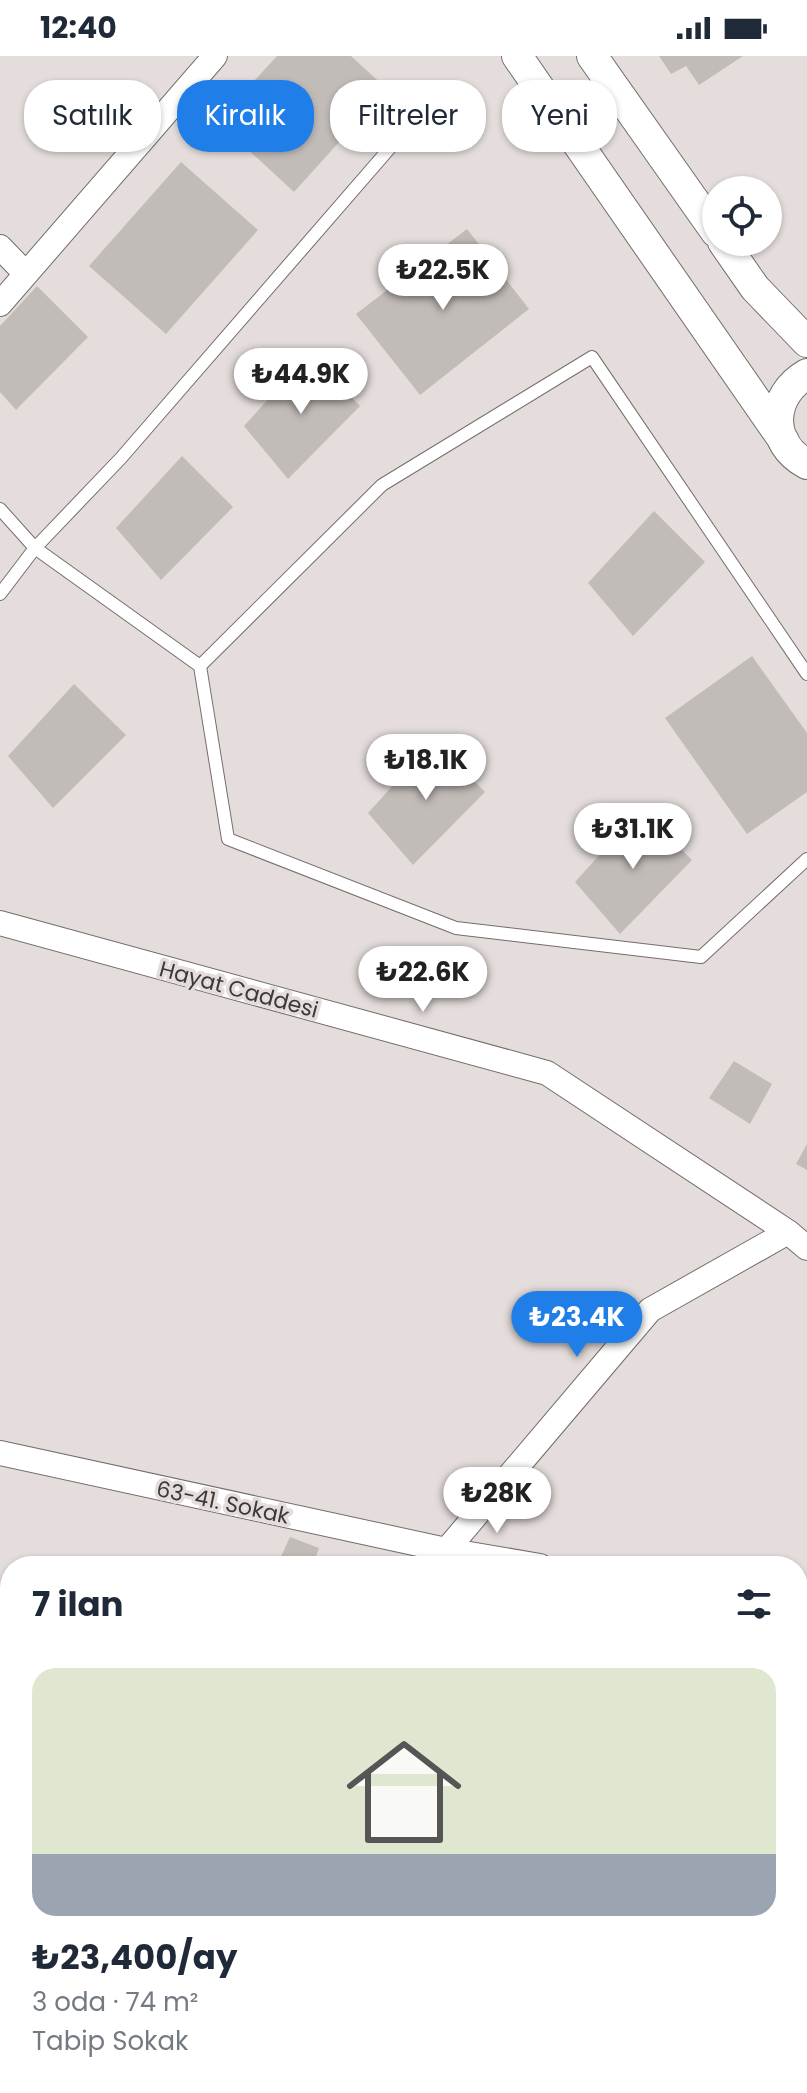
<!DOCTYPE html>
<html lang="tr">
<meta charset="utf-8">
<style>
:root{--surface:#fff;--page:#f2f2f3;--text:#1f2937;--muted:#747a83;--line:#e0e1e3;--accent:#1f7ee7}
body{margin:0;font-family:Poppins,sans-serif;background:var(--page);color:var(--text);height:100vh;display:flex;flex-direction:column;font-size:30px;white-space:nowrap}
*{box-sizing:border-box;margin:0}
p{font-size:26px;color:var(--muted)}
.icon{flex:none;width:44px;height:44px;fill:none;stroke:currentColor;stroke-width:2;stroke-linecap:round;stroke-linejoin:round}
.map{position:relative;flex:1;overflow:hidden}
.panel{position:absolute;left:0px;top:1500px;width:808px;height:538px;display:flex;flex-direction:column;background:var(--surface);border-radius:32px 32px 0 0;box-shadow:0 2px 6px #0004}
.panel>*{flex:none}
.top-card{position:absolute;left:24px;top:24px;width:760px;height:72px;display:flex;gap:16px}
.controls{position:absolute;left:702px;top:120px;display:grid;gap:16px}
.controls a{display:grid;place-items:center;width:80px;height:80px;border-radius:50%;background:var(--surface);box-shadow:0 2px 6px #0004;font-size:40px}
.price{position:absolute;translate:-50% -68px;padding:0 18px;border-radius:28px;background:#fff;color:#222;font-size:26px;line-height:52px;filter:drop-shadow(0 2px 4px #0008)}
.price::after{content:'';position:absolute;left:50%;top:48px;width:24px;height:18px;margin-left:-12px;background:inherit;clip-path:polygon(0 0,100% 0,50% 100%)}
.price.current{background:var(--accent);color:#fff}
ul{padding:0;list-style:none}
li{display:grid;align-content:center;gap:16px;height:424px;padding:0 32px}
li+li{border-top:2px solid var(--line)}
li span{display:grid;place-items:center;height:248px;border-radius:24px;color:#555}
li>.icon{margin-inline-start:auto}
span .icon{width:144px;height:144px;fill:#fffc;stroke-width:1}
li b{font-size:34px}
h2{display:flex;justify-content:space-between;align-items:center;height:96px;padding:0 32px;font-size:34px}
.tag{padding:0 28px;border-radius:32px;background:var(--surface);box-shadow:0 2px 6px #0004;font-size:28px;line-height:72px}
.tag.current{background:var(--accent);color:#fff}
.status{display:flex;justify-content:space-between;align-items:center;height:56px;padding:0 40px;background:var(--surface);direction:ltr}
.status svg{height:22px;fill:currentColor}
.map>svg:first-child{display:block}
.building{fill:#c2bcb9}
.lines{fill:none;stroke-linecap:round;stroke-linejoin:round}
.service-casing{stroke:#736d6b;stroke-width:14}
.minor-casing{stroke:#736d6b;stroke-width:26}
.tertiary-casing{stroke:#736d6b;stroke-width:32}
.service{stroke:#fff;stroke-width:12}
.minor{stroke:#fff;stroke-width:24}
.tertiary{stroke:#fff;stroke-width:30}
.labels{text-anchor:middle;stroke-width:7;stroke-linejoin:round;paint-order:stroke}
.street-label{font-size:22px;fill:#3c3a39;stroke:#e4dddb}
</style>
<div class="status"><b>12:40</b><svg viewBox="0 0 49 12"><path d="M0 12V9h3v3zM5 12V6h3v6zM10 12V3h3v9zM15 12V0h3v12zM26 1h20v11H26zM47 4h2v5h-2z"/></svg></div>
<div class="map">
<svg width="807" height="2037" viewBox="0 0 807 2037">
<rect width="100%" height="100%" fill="#e4dddb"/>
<path class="building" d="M277,0H351L387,33L294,136L217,65Z
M659,0H743L699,29L686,10L671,18Z
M181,106L258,174L166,278L89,210Z
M467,173L529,253L420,339L356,258Z
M37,230L88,281L16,354L0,336V270Z
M309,298L360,350L288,423L244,370Z
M182,400L233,451L161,524L116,472Z
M654,455L705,506L633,580L588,527Z
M752,600L807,677V736L747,778L665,662Z
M74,628L126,679L53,752L8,700Z
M434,684L485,736L413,809L368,757Z
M641,753L692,804L620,878L575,826Z
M734,1005L772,1028L750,1068L709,1042Z
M807,1088V1114L796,1108Z
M290,1481L319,1492L313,1510H281L278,1507Z
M801,1601L807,1602V1739L798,1737V1616Z
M9,1880H10V1908L2,1906Z
M801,1952L807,1956V1986L798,1980V1956Z
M629,2028H678L699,2037H625Z"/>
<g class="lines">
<defs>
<path id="service" d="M0,453L35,492L200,610
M0,538L35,492L121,402L402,78
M807,618L592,301L382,429L200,610L228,783L456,872L701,901L807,803"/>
<path id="minor" d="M0,191L26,218
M0,248L215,0
M0,867L547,1017L788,1176L807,1192
M0,1397L446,1494L540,1510
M433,1510L650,1254L788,1176
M798,1556L807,1559
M0,1594L10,1596
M798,1781L807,1782
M0,1807L10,1809
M798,1911L807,1896
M791,2028L805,2037
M17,2037L24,2028
M722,2037L727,2028"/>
<path id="tertiary" d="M517,0L784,385
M592,0L716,176
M723,186L755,232L807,286
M807,318C770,339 767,387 807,408"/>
</defs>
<use href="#service" class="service-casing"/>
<use href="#minor" class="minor-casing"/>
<use href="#tertiary" class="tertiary-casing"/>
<use href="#service" class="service"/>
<use href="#minor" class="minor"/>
<use href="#tertiary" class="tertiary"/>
</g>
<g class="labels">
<g class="street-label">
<text transform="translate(239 933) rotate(15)" y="8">Hayat Caddesi</text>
<text transform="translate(223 1446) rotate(12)" y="8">63-41. Sokak</text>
</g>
</g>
</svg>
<div class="controls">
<a><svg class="icon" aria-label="locate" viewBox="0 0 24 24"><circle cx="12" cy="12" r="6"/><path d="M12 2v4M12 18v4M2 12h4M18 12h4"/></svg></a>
</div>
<b class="price" style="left:443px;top:256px">₺22.5K</b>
<b class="price" style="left:301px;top:360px">₺44.9K</b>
<b class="price" style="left:426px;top:746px">₺18.1K</b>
<b class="price" style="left:633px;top:815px">₺31.1K</b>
<b class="price" style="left:423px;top:958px">₺22.6K</b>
<b class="price current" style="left:577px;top:1303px">₺23.4K</b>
<b class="price" style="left:497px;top:1479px">₺28K</b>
<div class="top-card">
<a class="tag">Satılık</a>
<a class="tag current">Kiralık</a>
<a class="tag">Filtreler</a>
<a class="tag">Yeni</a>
</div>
<section class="panel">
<h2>7 ilan<svg class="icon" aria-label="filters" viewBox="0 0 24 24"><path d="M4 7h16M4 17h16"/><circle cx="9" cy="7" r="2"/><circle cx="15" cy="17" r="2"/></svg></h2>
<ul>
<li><span style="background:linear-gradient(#dfe7d0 75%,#9aa5b1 0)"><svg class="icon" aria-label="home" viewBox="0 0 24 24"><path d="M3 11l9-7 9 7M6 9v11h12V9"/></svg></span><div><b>₺23,400/ay</b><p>3 oda · 74 m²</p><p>Tabip Sokak</p></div></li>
</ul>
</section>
</div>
